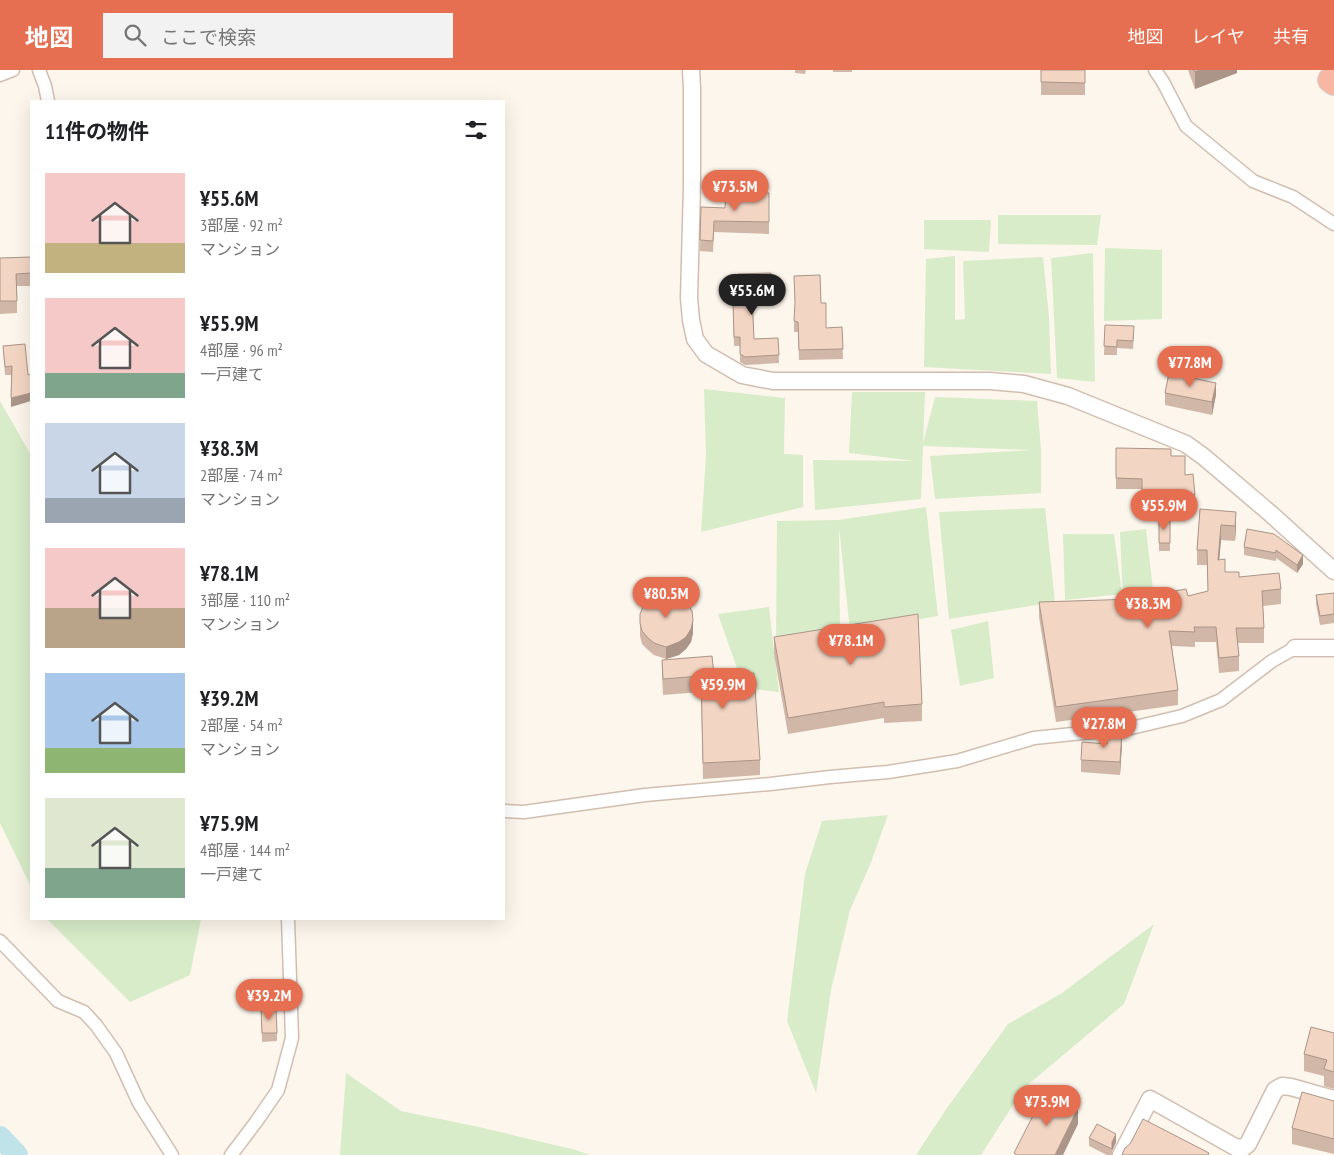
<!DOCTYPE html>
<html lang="ja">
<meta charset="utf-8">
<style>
:root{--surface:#fff;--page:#f2f2f2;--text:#202124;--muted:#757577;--accent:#e76f51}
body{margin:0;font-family:"PT Sans Narrow","Noto Sans JP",sans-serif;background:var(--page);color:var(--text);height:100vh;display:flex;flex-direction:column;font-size:19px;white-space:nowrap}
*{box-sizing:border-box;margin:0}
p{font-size:16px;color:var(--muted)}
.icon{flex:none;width:28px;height:28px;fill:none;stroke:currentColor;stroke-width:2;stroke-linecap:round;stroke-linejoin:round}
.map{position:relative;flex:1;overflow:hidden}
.details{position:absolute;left:30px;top:30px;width:475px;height:820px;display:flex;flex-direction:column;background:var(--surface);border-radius:0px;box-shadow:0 5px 20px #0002}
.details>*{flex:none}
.price{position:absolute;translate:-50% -42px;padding:0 11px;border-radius:18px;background:var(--accent);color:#fff;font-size:16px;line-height:32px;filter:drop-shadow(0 1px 2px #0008)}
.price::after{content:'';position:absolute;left:50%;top:30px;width:15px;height:11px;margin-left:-8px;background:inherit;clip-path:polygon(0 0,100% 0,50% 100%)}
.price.selected{background:#222;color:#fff}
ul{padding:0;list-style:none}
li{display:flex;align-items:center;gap:15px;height:125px;padding:0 15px}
li span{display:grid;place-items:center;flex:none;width:140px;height:100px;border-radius:0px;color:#555}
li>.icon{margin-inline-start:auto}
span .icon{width:60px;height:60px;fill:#fffc;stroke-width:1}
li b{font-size:21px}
h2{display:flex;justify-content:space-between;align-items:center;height:60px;padding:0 15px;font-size:21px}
header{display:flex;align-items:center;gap:30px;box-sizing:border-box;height:70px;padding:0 25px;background:var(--accent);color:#fff}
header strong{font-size:24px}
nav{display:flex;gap:28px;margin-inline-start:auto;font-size:18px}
.search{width:350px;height:45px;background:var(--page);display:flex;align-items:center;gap:12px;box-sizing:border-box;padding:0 18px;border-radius:0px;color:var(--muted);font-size:19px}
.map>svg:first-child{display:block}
.green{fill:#d8ecc9}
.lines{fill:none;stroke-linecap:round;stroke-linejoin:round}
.river{stroke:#bfe3e8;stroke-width:22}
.minor-casing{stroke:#d1beb0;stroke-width:15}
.tertiary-casing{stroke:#d1beb0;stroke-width:19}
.motorway-casing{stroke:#dad1cd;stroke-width:26}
.minor{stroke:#fff;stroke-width:12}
.tertiary{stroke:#fff;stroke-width:16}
.motorway{stroke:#f7b7a3;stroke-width:24}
.wall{fill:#d1b7a8}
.shaded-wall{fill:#aa9588}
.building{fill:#f3d5c3;stroke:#aa9588}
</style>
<header>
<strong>地図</strong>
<div class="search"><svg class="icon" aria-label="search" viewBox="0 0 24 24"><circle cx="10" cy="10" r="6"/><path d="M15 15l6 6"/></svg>ここで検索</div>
<nav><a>地図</a><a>レイヤ</a><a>共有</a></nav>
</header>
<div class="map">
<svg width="1334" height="1085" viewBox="0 0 1334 1085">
<rect width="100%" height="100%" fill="#fdf6ec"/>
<path class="green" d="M998,145H1101L1097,175L998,174Z
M924,150H991L989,182L924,179Z
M1105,178L1162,180V249L1104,251Z
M1093,183L1095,312L1057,308L1051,188Z
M955,186V250L965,249L963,191L1043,187L1049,247L1051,304L924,297L926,189Z
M704,319L785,328L784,384L803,385V437L701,462L706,385Z
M852,322H925L923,373L935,327L1037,331L1041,380V423L935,429L930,386L1033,380L923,376L921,429L815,440L813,390L915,391L849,383Z
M0,331L31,385V817L0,753Z
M926,437L938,546L850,561L839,457L840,563L776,570L777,451L838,450Z
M1045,438L1055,532L949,549L939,442Z
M1146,459L1154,528L1123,530L1120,462Z
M1063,464H1114L1122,524L1065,530Z
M769,537L779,622L744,618L718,544Z
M988,551L994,608L960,616L951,560Z
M888,745L870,795L850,840L831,920L816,1023L787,951L805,804L822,751Z
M47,849H201L190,905L130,932Z
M1154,854L1124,934L1024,1018L981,1085H916L947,1038L1008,954L1062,923Z
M346,1003L401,1041L479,1057L576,1080L590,1085H340Z"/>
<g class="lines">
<path class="river" d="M0,1067L17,1085"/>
<defs>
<path id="minor" d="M39,0L45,16L48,31
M1155,0L1163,12L1186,56L1253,111L1293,127L1334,154
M0,5L13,0
M504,741L524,742L645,725L770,714L830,707L888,702L957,691L1034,668L1131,658L1182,646L1221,630L1272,591L1295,578
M0,871L58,931L84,942L96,955L116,983L139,1033L172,1085
M231,1085L256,1052L278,1020L292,968L288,849"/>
<path id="tertiary" d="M691,0L692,18V117L689,228L691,250L695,269L706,284L742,305L773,311H990L1024,314L1068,326L1186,374L1204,387L1271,444L1334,501
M1295,578H1334
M1121,1085L1150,1029L1235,1077L1243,1078L1248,1074L1275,1020L1282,1016L1291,1017L1334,1029"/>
<path id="motorway" d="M1330,10L1334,13"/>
</defs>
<use href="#minor" class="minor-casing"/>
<use href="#tertiary" class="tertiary-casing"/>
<use href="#motorway" class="motorway-casing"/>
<use href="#minor" class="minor"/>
<use href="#tertiary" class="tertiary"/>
<use href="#motorway" class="motorway"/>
</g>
<path class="wall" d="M795,0H806L805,4L795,3Z
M833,0H852V2H833Z
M1041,0H1085V25H1041Z
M1188,0H1237V3L1195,19Z
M769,123V164L714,162L713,182L700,181L701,137L725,138Z
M31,187V216H17V243L0,244V188Z
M771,203L772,233L753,234L754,269L778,268L779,293L745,295L740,292V276H734L733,240L739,232L738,204Z
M821,233L826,258L842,257L843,289L799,290L798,262H794V251Z
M1105,255L1134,265L1133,279L1117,278V285H1104Z
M25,274L11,337V305H5L3,276Z
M1165,323L1216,325L1212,345L1165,335Z
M1116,378L1171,386L1185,405L1195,425V435L1142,439V419H1116Z
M1200,439L1236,457L1235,471L1221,470L1219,490L1225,502L1239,507L1281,519V534L1263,536L1264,558V573H1238L1239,586V601L1219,603L1216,572H1195V577L1172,576L1178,620V635L1056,652L1039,547V532L1169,528V522L1188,526L1208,522L1207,495H1197V480Z
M1159,448L1170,450V481H1159Z
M1247,459L1303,494L1297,503L1276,488V491L1244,485V477Z
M1334,523V553L1320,555L1316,534V525Z
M640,544L693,563L691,572L686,579L679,585L666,589L654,585L648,580L642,574L640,566Z
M774,567L922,634V651L884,653V648L788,664L774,584Z
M662,590L714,605L760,690V705L703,709L701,622L663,625L662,606Z
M1107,674H1122L1120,705L1081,702V690Z
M261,939L277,963V971L262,972Z
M1334,963V1019L1324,1016V1006L1304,1001V984Z
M1334,1031V1084L1292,1074V1058Z
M1089,1068L1116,1072L1112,1081V1085H1107L1089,1076Z"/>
<path class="shaded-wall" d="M1201,0H1237V3L1195,19V2Z
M1216,313V325L1212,345V332Z
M31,323V331L11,337V328Z
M1236,442V457L1235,471V456Z
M1221,455V470L1218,505V490Z
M1303,485V494L1297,503V495Z
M693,550V563L691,572L686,579L679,585L666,589V577Z
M1122,661V674L1120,705V692Z
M1078,1038V1054L1063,1085H1055Z
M1116,1064V1072L1112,1081V1085V1072Z"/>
<path class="building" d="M1041,0H1085V13L1041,12Z
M1194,0H1201L1195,2Z
M726,122L769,123V152L714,151L713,171L700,170L701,137L725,138Z
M31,187V203L16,204L17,231H0V188Z
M771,203L772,225L752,226L754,269L778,268L779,285L745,287L740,284V267H734L733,232H740L738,204Z
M820,205L821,233H826V258L842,257L843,279L799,280L798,252L794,251L795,232L794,206Z
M1105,255L1134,256L1133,271L1117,270V277L1104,276Z
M25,274L28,305L31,304V323L11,328L12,296L5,297L3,276Z
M1169,303L1216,313L1212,332L1165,323Z
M1116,378L1171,379V386H1185V405L1193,404L1195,425L1142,428V409L1116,408Z
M1200,439L1236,442L1235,456L1221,455L1218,490L1225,489V502H1239V507L1279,503L1281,519L1262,521L1264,558H1236L1239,586L1219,588L1216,557H1194L1195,562L1169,561L1178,620L1056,637L1039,532L1169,528V522L1186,519L1188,526L1208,521L1207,480H1197Z
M1159,448L1170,450V473H1159Z
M1247,459L1274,464L1303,485L1297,495L1276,480V483L1244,477Z
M664,523L673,524L681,527L688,534L692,541L693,550L691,559L686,567L679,572L666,577L654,573L648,568L642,561L640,553V544L643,537L648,530L656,525Z
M1334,523V544L1320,546L1316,525Z
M918,544L922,634L884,637V632L788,648L774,567Z
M712,586L714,605L754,603L760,690L703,693L701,606L663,609L662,590Z
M1108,660L1122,661L1120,692L1081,690L1082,672L1107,674Z
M261,939H276L277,963H262Z
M1311,957L1334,963V1002L1324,999L1327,990L1304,984Z
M1045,1022L1078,1038L1055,1085H1016V1084L1014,1083Z
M1302,1022L1334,1031V1069L1292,1058Z
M1143,1049L1209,1083L1208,1085H1122L1125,1078L1130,1074Z
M1097,1054L1116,1064L1112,1072V1079L1089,1068Z"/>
</svg>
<b class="price" style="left:735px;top:142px">¥73.5M</b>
<b class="price selected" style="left:752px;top:246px">¥55.6M</b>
<b class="price" style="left:1190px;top:318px">¥77.8M</b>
<b class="price" style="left:1164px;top:461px">¥55.9M</b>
<b class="price" style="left:666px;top:549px">¥80.5M</b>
<b class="price" style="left:1148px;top:559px">¥38.3M</b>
<b class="price" style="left:851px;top:596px">¥78.1M</b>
<b class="price" style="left:723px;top:640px">¥59.9M</b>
<b class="price" style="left:1104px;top:679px">¥27.8M</b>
<b class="price" style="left:269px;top:951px">¥39.2M</b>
<b class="price" style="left:1047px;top:1057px">¥75.9M</b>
<section class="details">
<h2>11件の物件<svg class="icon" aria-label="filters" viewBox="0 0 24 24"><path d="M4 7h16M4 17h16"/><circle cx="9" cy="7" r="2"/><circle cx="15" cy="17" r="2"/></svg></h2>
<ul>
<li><span style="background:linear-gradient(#f6c9c9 70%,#c2b280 0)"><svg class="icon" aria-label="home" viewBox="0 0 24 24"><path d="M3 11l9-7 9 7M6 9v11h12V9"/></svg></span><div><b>¥55.6M</b><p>3部屋 · 92 m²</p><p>マンション</p></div></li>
<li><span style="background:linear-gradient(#f6c9c9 75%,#7fa58c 0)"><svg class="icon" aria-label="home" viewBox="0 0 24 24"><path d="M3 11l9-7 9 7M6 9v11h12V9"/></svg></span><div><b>¥55.9M</b><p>4部屋 · 96 m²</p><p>一戸建て</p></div></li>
<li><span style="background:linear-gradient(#c9d6e8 75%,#9aa5b1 0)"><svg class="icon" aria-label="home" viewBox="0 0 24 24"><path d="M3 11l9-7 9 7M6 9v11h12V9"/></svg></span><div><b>¥38.3M</b><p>2部屋 · 74 m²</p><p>マンション</p></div></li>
<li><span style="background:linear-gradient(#f6c9c9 60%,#b9a48a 0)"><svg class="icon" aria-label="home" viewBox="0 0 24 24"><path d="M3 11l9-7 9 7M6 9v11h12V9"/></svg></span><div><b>¥78.1M</b><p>3部屋 · 110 m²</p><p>マンション</p></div></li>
<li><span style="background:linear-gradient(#a9c7e8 75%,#8fb573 0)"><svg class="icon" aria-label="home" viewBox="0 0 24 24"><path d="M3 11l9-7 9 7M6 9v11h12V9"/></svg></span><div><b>¥39.2M</b><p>2部屋 · 54 m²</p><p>マンション</p></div></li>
<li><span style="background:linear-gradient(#dfe7d0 70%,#7fa58c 0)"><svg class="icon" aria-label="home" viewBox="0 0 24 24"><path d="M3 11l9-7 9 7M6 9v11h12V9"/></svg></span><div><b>¥75.9M</b><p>4部屋 · 144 m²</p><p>一戸建て</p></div></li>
</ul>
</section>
</div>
